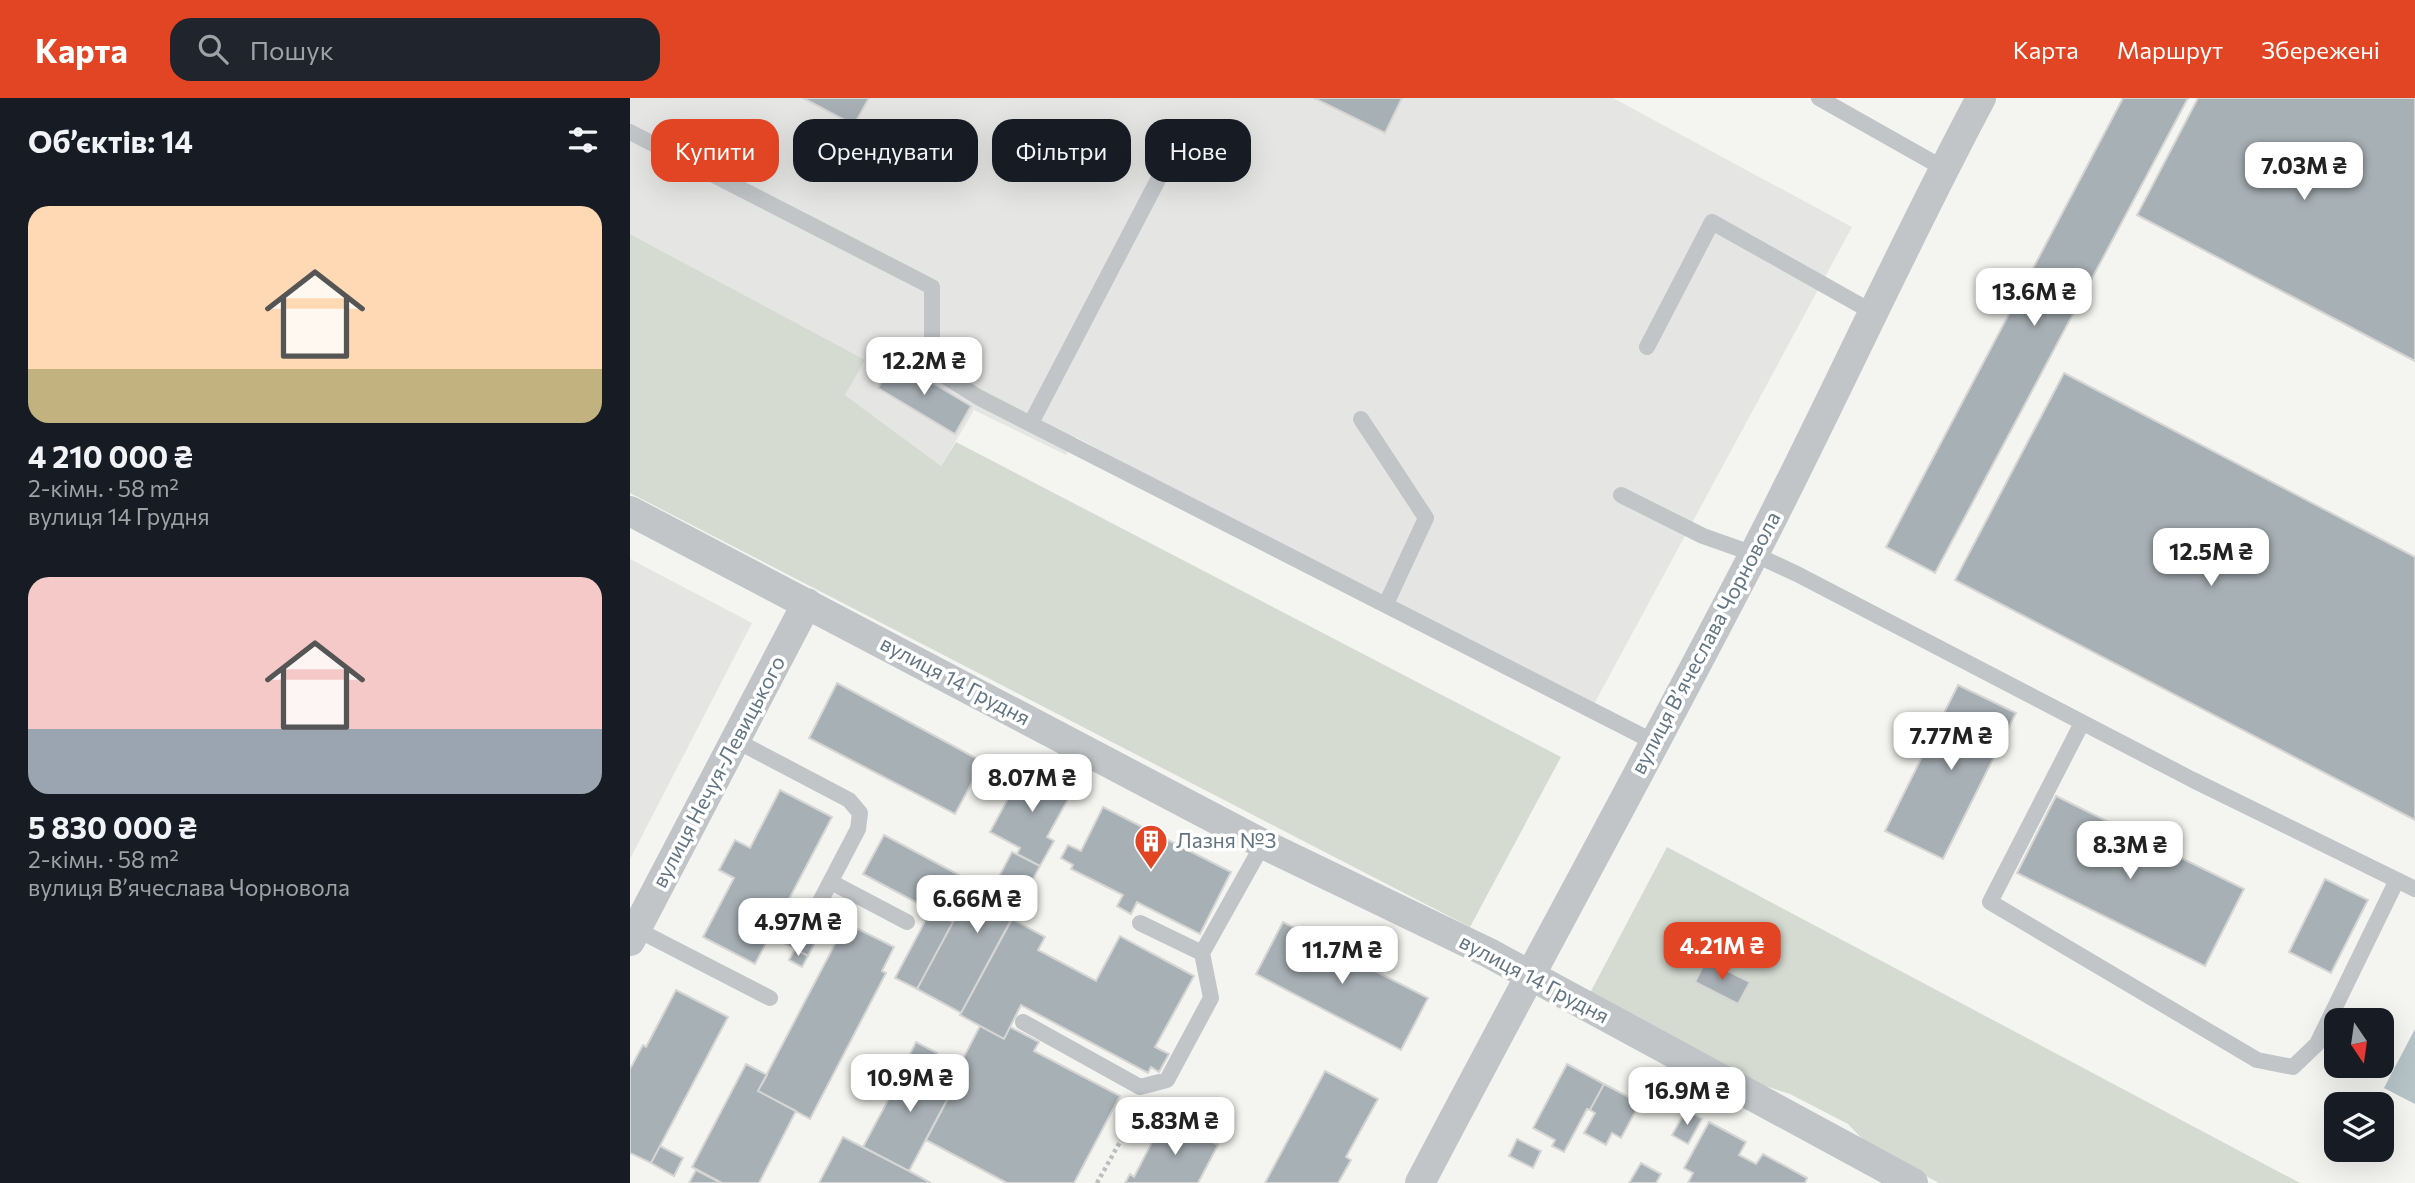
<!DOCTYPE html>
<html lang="uk">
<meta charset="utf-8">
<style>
:root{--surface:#171b24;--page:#20242c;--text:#f1f3f6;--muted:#9ea1a6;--accent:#e14523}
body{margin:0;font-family:Commissioner,sans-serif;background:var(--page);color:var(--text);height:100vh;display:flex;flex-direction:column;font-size:26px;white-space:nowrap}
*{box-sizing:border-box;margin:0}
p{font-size:23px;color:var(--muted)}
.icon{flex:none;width:38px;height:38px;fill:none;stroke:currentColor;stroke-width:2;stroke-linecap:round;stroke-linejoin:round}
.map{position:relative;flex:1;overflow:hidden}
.drawer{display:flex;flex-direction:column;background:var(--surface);width:630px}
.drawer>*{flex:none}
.top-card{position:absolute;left:21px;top:21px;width:665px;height:63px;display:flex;gap:14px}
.needle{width:46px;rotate:167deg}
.controls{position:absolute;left:1694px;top:910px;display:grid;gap:14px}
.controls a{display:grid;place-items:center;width:70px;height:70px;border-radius:14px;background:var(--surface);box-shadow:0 7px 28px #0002;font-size:35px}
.price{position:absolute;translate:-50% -60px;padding:0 16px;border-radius:14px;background:#fff;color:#222;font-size:23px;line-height:46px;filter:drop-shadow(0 2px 4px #0008)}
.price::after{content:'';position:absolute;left:50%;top:42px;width:21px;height:16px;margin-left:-10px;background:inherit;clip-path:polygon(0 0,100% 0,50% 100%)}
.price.active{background:var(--accent);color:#fff}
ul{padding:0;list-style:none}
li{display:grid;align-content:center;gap:14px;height:371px;padding:0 28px}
li span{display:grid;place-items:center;height:217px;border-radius:21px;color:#555}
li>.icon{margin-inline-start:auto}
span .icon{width:126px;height:126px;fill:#fffc;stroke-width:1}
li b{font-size:30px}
h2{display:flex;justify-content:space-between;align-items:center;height:84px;padding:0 28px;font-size:30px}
.chip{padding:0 24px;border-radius:21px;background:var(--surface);box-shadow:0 7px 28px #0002;font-size:24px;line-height:63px}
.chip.active{background:var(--accent);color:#fff}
header{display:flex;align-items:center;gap:42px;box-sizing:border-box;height:98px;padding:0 35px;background:var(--accent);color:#fff}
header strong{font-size:33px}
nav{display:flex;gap:38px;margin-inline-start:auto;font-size:24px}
.search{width:490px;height:63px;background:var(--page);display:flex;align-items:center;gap:18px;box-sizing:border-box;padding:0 24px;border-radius:21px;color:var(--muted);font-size:26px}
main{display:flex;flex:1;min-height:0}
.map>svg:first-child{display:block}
.built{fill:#e5e5e4}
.green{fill:#d5dbd1}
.water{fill:#b6c4c7}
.building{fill:#a7b0b5;stroke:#d5d5d3;stroke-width:2}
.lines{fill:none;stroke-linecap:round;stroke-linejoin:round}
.path{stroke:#bbbdbf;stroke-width:4.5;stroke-dasharray:3.5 3.5;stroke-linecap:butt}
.service{stroke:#c1c5c8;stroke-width:16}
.minor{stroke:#c1c5c8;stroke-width:30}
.labels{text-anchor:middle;stroke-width:7;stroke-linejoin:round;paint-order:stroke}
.street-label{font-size:21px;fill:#637581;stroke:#fff}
.poi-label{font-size:21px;fill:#637581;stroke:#fff;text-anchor:start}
</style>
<header>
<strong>Карта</strong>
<div class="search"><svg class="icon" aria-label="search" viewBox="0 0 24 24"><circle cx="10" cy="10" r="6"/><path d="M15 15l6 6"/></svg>Пошук</div>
<nav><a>Карта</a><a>Маршрут</a><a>Збережені</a></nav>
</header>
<main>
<section class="drawer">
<h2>Об’єктів: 14<svg class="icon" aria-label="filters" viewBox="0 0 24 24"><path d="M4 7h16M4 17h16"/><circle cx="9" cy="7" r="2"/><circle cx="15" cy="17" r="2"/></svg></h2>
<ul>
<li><span style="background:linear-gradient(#ffd9b3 75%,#c2b280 0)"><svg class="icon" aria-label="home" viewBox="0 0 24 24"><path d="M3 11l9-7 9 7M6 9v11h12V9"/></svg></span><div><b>4 210 000 ₴</b><p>2-кімн. · 58 m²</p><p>вулиця 14 Грудня</p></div></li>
<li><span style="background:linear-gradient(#f6c9c9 70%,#9aa5b1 0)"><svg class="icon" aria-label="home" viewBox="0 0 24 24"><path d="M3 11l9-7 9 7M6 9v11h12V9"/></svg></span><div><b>5 830 000 ₴</b><p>2-кімн. · 58 m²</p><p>вулиця Вʼячеслава Чорновола</p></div></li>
</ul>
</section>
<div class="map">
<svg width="1785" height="1085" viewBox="0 0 1785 1085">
<rect width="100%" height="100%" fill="#f4f4f0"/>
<path class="built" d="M0,0H983L1222,129L963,608L756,506L446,339L436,357L344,312L311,368L215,297L234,262L0,136Z
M0,461L122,525L0,761Z"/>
<path class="green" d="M0,136L235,262L215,297L311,368L326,344L931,659L840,829L0,395Z
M1037,749L1670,1085H1309L1238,1047L1218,1026L1160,996L1129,986L960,895Z"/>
<path class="water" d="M1785,931V1006L1754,990Z"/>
<path class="building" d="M173,0H239L224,27Z
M684,0H772L755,35Z
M1493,0H1558L1305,475L1256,449Z
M1568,0H1785V263L1507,117Z
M264,262L341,308L325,336L248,290Z
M1434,275L1785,459V722L1325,482Z
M207,585L353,664L325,716L179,640Z
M1328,587L1386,615L1313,761L1255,733Z
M396,667L443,692L417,739L424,743L410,768L387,756L390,750L360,734Z
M150,692L202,719L125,866L73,839L104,780L89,772L105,742L120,750Z
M1426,698L1614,791L1575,868L1387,775Z
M473,709L601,774L570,836L507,804L501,816L487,808L493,797L441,771L443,767L431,760L438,747L451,753Z
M254,737L344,785L323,824L233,776Z
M382,754L410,768L331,915L287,891L344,785L361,794Z
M1695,781L1738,802L1701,875L1659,854Z
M301,812L323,824L287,891L265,880Z
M157,816L177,826L164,850L144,840Z
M382,821L415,839L408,852L466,883L490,838L564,878L525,949L539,956L529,974L521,969L518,975L391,907L374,941L330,917Z
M653,824L710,854L712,850L744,866L741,871L798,900L771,952L626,876Z
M216,825L264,849L252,873L256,875L180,1021L128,993Z
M176,827L190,835L178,858L164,850Z
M165,851L178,858L172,869L159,862Z
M1076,862L1120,884L1108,906L1065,884Z
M46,892L98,919L21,1065L0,1055V971L13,947L16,949Z
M350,928L374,941L380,929L409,944L404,953L490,998L444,1085H377L296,1042L331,976L326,974Z
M286,944L307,955L300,969L279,958Z
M281,959L327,983L279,1073L233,1049Z
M116,966L137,977L128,993L166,1013L129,1085H92L62,1069Z
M937,966L974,986L960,1012L957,1011L934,1054L922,1048L925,1042L903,1030Z
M695,973L748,1001L716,1059L721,1062L708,1085H635Z
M974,986L1010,1005L991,1040L982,1035L976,1047L954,1035L965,1015L960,1012Z
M1056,1012L1072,1021L1058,1046L1042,1037Z
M535,1019L588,1047L568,1085H495L500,1076L504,1079Z
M1079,1024L1116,1044L1109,1057L1126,1066L1133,1056L1177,1080L1175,1085H1058L1063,1075L1054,1070Z
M213,1039L279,1073L301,1085H189Z
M887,1041L911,1053L903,1070L879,1058Z
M30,1048L53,1060L44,1078L21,1065Z
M1011,1065L1031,1076L1026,1085H999Z
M66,1072L89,1084V1085H59Z"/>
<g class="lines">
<path class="path" d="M728,858L736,844
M467,1085L509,1010"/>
<path class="service" d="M1189,0L1313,70
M0,34L302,189V270L348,299L1024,644
M1017,249L1082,124L1244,215
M731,321L796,420L756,506
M401,325L543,53
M991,397L1073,438L1124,456L1167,476L1563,682L1785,791
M1452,625L1360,804L1627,962L1663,969L1687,946L1767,782
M105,642L219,702L230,715L228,731L182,819
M201,784L277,824
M510,825L572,855L633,746
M6,831L140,900
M393,924L510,989L537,982L581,900L572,855"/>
<path class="minor" d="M0,413L633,746L859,855L1283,1085
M0,843L177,505
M790,1085C900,875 1015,667 1124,456C1202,305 1271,150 1351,0"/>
</g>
<defs>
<symbol id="building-pin" viewBox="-11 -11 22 30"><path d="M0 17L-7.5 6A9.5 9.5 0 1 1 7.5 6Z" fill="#e14523" stroke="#fff"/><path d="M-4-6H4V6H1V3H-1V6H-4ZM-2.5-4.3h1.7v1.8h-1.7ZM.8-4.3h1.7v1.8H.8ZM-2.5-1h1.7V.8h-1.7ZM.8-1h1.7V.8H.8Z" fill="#fff"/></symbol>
</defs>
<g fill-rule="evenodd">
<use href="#building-pin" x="502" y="724" width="38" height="52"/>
</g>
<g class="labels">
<g class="street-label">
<text transform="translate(1076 545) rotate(-62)" y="7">вулиця Вʼячеслава Чорновола</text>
<text transform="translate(325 583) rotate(28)" y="7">вулиця 14 Грудня</text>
<text transform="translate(89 674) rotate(-62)" y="7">вулиця Нечуя-Левицького</text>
<text transform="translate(904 881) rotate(28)" y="7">вулиця 14 Грудня</text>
</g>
<g class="poi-label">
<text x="546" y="750">Лазня №3</text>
</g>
</g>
</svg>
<div class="controls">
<a><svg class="needle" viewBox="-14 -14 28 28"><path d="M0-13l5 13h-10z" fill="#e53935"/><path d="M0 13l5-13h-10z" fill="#9ea1a6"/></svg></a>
<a><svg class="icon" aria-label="layers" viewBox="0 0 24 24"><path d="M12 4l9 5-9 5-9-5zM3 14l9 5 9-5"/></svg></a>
</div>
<b class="price" style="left:1674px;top:104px">7.03M ₴</b>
<b class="price" style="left:1404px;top:230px">13.6M ₴</b>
<b class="price" style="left:294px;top:299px">12.2M ₴</b>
<b class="price" style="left:1581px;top:490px">12.5M ₴</b>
<b class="price" style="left:1321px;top:674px">7.77M ₴</b>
<b class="price" style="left:402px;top:716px">8.07M ₴</b>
<b class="price" style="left:1500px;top:783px">8.3M ₴</b>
<b class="price" style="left:347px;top:837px">6.66M ₴</b>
<b class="price" style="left:168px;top:860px">4.97M ₴</b>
<b class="price active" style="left:1092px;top:884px">4.21M ₴</b>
<b class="price" style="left:712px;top:888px">11.7M ₴</b>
<b class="price" style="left:280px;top:1016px">10.9M ₴</b>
<b class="price" style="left:1057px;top:1029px">16.9M ₴</b>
<b class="price" style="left:545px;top:1059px">5.83M ₴</b>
<div class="top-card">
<a class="chip active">Купити</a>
<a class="chip">Орендувати</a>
<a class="chip">Фільтри</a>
<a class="chip">Нове</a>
</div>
</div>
</main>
